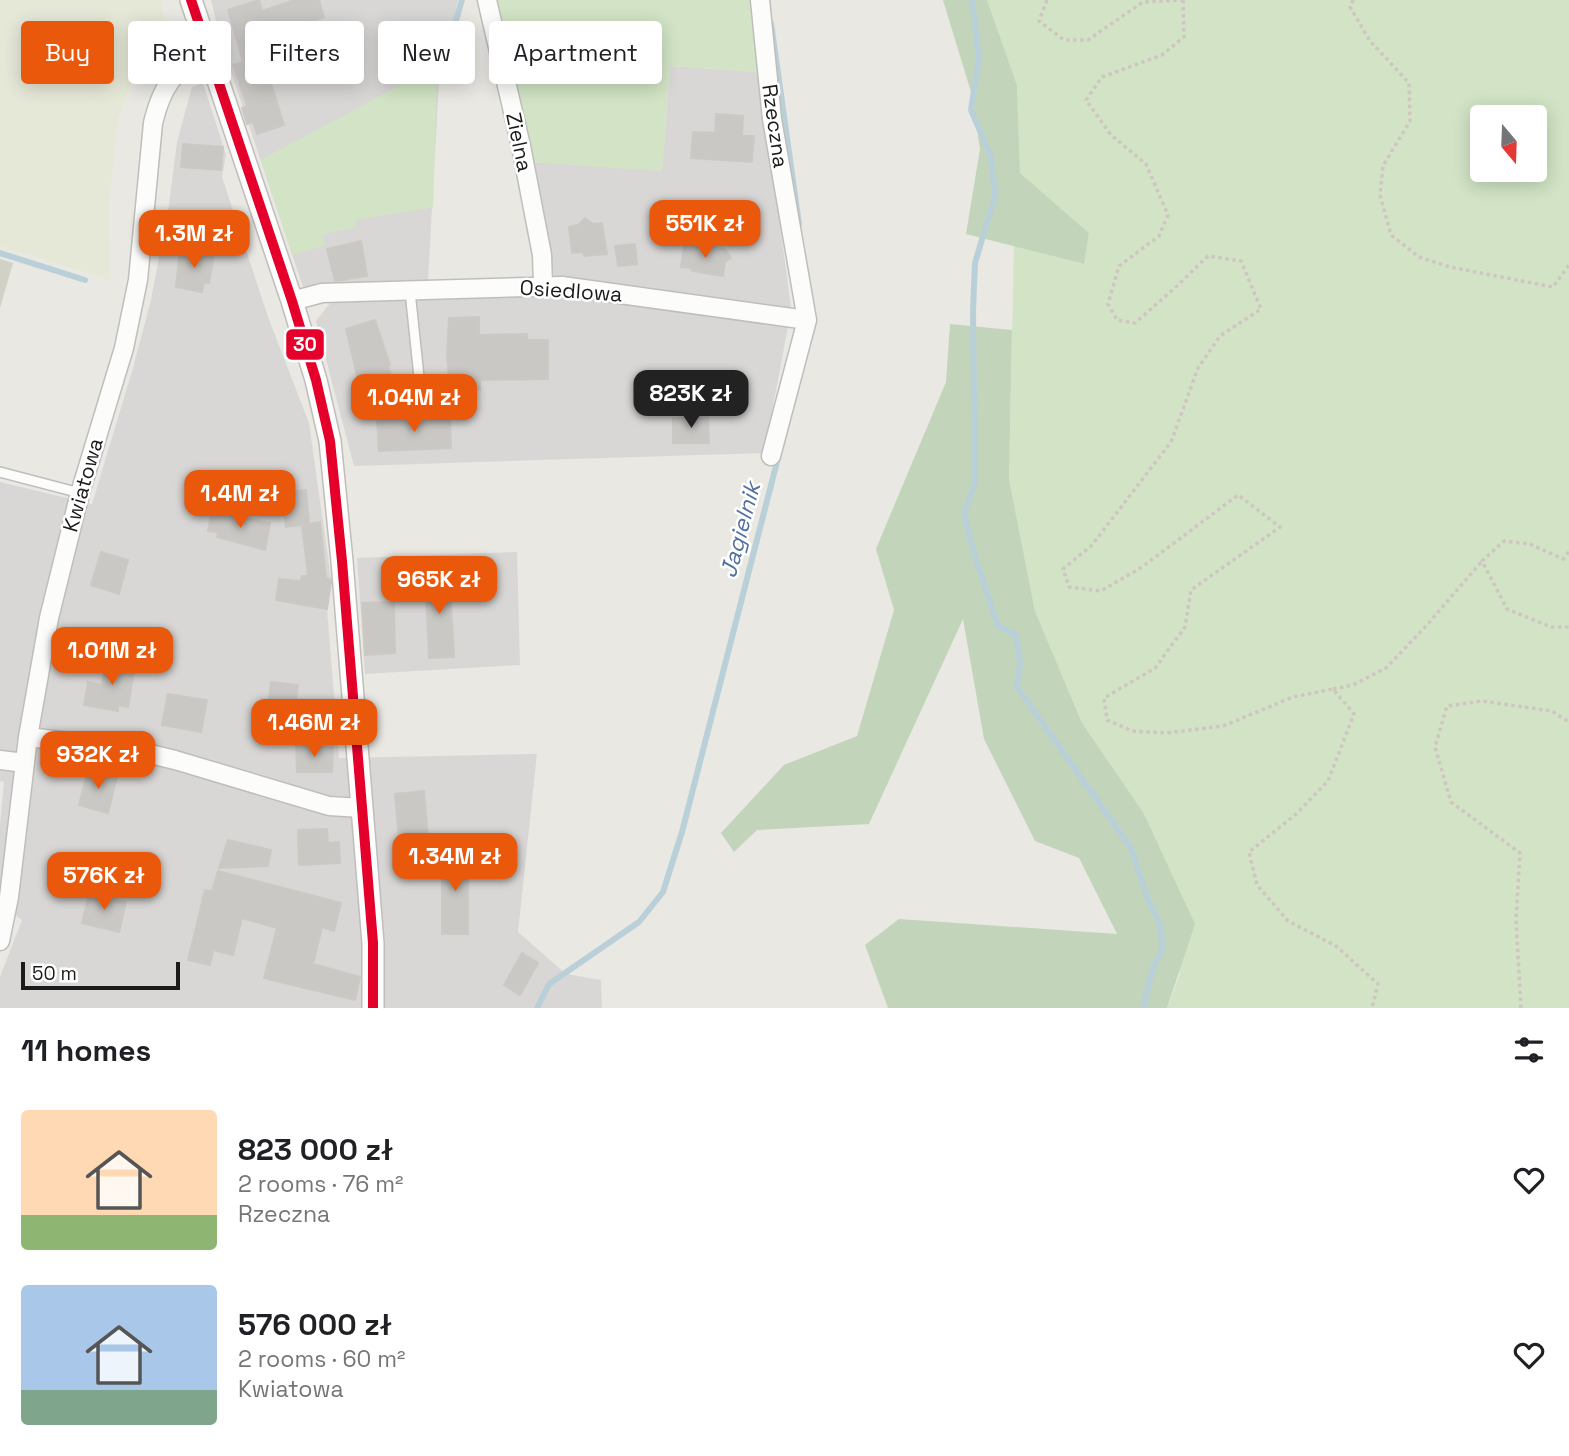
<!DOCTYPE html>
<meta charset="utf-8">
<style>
:root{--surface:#fff;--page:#f6f6f6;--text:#202124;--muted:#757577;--accent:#ea580c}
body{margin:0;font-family:"Space Grotesk",sans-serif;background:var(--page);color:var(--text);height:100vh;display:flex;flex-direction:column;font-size:26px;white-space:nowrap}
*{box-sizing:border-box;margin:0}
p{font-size:23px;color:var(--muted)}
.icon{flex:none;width:38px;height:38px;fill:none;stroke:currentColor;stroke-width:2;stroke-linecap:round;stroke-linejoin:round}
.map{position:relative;height:1008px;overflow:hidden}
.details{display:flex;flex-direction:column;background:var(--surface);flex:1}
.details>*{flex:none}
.top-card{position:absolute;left:21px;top:21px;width:700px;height:63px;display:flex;gap:14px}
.needle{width:46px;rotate:161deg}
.buttons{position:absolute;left:1470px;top:105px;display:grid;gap:14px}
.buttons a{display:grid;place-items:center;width:77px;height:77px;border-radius:7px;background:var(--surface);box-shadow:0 4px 18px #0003;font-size:35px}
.scale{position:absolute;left:21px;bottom:18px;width:159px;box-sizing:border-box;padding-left:7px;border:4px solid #1b1b1b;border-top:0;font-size:19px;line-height:24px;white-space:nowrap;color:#1b1b1b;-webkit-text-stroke:5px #fff;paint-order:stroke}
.price{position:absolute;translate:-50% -60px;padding:0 16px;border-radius:14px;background:var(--accent);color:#fff;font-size:23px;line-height:46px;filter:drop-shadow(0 2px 4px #0008)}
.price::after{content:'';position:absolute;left:50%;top:42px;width:21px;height:16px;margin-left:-10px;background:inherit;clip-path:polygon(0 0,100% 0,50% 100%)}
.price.active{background:#222;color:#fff}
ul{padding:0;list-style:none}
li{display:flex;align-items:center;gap:21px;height:175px;padding:0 21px}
li span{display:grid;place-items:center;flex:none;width:196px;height:140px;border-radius:7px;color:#555}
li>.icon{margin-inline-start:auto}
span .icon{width:84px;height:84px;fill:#fffc;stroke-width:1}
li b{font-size:30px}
h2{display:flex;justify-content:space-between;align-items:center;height:84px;padding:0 21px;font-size:30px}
.tag{padding:0 24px;border-radius:7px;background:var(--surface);box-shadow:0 4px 18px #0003;font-size:24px;line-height:63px}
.tag.active{background:var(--accent);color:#fff}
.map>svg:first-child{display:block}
.residential{fill:#d8d7d5}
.construction{fill:#d1d1c6}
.farmland{fill:#e6e8d7}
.grass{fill:#d2e4c5;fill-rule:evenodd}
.forest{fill:#c2d5bb}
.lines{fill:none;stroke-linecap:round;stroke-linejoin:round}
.stream{stroke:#bad0d8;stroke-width:6}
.building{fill:#cac8c4;stroke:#ccc9c5;stroke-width:2}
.service-casing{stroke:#bfbebc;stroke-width:12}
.minor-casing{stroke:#bfbebc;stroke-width:21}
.tertiary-casing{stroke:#bfbebc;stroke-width:24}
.path{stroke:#cfc5c2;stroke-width:3.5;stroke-dasharray:3.5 3.5;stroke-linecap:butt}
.service{stroke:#fcfcfb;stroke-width:9}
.minor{stroke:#fcfcfb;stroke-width:18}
.tertiary{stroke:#fcfcfb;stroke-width:21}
.bus-1-casing{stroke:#fff;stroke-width:16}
.bus-1{stroke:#e4002b;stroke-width:10}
.labels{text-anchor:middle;stroke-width:5;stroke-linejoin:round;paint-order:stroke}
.street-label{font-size:21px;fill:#1b1b1b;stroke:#fff}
.water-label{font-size:23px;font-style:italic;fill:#53719e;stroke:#fff}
.line-badge{stroke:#fff;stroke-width:2.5}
.badge-label{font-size:19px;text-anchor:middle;font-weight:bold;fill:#fff}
</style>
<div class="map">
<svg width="1569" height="1008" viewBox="0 0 1569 1008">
<rect width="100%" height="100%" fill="#e9e8e3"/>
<path class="residential" d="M211,0H458L453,23L440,63L428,281L303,287L222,45Z
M670,66L760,72L791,308L554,276L532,162L662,170Z
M203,83L226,155L222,177L268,317L309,423L331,579L327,609L339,758L537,754L518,932L566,974L601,980L602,1008H0V977L22,920L0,905V825L4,782L0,781V482L92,504L133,368L151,300L169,205L177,142L192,87Z
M562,294L788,327L764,453L354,466L316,321L330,303Z
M517,552L520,665L365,674L357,558Z"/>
<path class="construction" d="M0,259L13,263L0,308Z"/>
<path class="farmland" d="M0,0H160L167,30L133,78L118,119L109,203L110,280L0,246Z"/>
<path class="grass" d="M495,0H751L760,72L670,66L662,171L532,162Z
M987,0H1569V1008H1167L1180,974L1143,812L1082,723L1035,611L1009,479L1014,246L1083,264L1089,233L1020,173L1017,85ZM1482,117H1535V170H1482Z
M437,65L433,207L355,220L356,227L323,234L325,245L292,255L261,160Z"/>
<path class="forest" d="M943,0H987L1017,85L1020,173L1089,233L1084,264L966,234L980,149L971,92Z
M950,324L1012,330L1009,479L1035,611L1082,723L1143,812L1195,924L1167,1008H888L865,945L899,919L1117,934L1079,858L1035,841L984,739L963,619L869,824L757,830L734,852L721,833L784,765L857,736L894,610L876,549L946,382Z"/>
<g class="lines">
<path class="stream" d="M972,0L979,58L971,110L991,156L995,196L975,263L973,311L975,482L964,514L974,553L998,626L1016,635L1020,663L1017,687L1131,848L1150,905L1161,926L1162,950L1153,968L1143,1008
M771,23L799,224
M442,68L462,0
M0,253L85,280
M537,1008L549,984L639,922L663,892L682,832L779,454"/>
</g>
<path class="building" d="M259,0L262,11L294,0H319L324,17L304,24L314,57L303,67L301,64L269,77L284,125L257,134L253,122L247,124L242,108L247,106L233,65L243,62L228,10Z
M716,114L743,116L742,136H754L752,162L691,158L693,132L715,133Z
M183,144L223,147L221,170L181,167Z
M585,218L593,224L602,223L607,254L584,256L583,252L572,253L569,227L578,225Z
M361,241L367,276L335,281L327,249Z
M635,244L637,264L618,266L615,246Z
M695,245L725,249L731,258L725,262L723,276L692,271V268L681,267L684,246L695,247Z
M180,248L214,255L209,283L204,282L202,292L176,287Z
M479,317V335L527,334V340H548V379L480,380V390H450L447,354L449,318Z
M375,320L390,365L388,366L395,390L366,399L359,374L357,375L346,329Z
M450,417L451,448L379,451L377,419Z
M708,417L709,443H673V418Z
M306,490L309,524L320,522L326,578L330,579L331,582L327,609L276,600L279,579L301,581L302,576H308L302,525L286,527L281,492Z
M212,511L270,523L265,550L217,537L218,532L208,531Z
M101,552L128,560L119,594L91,585Z
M449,572L454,657L429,658L425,574Z
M394,602L395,653L365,655L362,603Z
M106,660L135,665L128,707L118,705V711L84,705L88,682L102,685Z
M271,682L298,685L295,708L268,705Z
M168,694L207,700L201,732L162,725Z
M296,746L333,747L332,772H297Z
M88,770L117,777L108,813L79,805Z
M424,791L430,862L401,865L395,794Z
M327,829L328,843L339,842L340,863L299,865L298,830Z
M228,840L271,850L268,866L219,868Z
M442,853H468V934H442Z
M218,871L341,903L334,931L322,927L313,964L360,977L355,1000L264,978L277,928L242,918L233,955L213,950L210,965L188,960L205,890L212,891Z
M89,893L126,902L119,932L82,923Z
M522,953L538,963L520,995L504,985Z"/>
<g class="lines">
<defs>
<path id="service" d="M410,291L421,396
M0,472L80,493"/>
<path id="minor" d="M487,0L521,146L542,255L543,285
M760,0L772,119L807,320L771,456
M292,301L322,293L562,286L807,320
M28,737L130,749L175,760L329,806L362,808
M0,760L25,763
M0,941L9,897L28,737L49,618L80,493L124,348L138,280L153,123C162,86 174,69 208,52"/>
<path id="tertiary" d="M191,0L292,301L316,380L330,441L342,561L373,943V1008"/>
</defs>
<use href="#service" class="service-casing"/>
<use href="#minor" class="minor-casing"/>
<use href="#tertiary" class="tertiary-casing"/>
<path class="path" d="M1047,0L1039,21L1064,40H1088L1143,2L1183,0
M1183,0L1184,37L1162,55L1102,77L1086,100L1111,135L1146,164L1168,215L1159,236L1119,266L1108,304L1117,320L1135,323L1177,286L1208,256L1241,261L1261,309L1220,336L1198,368L1171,442L1092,545L1063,569L1069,587L1101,591L1142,567L1238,495L1280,527L1191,590L1185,627L1155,668L1104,698L1107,720L1132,731L1166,733L1223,726L1293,697L1333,689L1354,714L1328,781L1295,815L1249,852L1257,885L1288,921L1336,946L1378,984L1372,1008
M1353,0L1350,7L1370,41L1409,83L1410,121L1383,166L1380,195L1391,235L1419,257L1450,267L1553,287L1569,265
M1569,552L1563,559L1530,544L1504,541L1482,561L1507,609L1551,627H1569
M1333,689L1353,685L1386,668L1427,625L1482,561
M1521,1008L1516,920L1520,853L1451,802L1435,747L1447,706L1481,701L1552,711L1569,722"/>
<use href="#service" class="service"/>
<use href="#minor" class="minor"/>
<use href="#tertiary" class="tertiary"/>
<defs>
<path id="bus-1" d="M191,0L292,301L316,380L330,441L342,561L373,943V1008"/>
</defs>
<use href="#bus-1" class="bus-1-casing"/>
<use href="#bus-1" class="bus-1"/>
</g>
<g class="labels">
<g class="street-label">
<text transform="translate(775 126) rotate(82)" y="7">Rzeczna</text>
<text transform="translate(519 142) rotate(78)" y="7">Zielna</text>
<text transform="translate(571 291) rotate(4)" y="7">Osiedlowa</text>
<text transform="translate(83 485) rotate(-74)" y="7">Kwiatowa</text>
</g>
<g class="water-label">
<text transform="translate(740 530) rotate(-75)" y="8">Jagielnik</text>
</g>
</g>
<rect class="line-badge" x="285" y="328" width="40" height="33" rx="7" fill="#e4002b"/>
<g class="badge-label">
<text x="305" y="351">30</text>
</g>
</svg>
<div class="buttons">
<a><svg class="needle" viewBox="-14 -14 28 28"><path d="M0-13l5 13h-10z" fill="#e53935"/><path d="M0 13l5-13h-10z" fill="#757577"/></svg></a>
</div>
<div class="scale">50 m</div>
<b class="price" style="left:705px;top:260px">551K zł</b>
<b class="price" style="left:194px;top:270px">1.3M zł</b>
<b class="price active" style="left:691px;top:430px">823K zł</b>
<b class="price" style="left:414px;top:434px">1.04M zł</b>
<b class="price" style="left:240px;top:530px">1.4M zł</b>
<b class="price" style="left:439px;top:616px">965K zł</b>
<b class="price" style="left:112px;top:687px">1.01M zł</b>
<b class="price" style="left:314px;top:759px">1.46M zł</b>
<b class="price" style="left:98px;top:791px">932K zł</b>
<b class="price" style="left:455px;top:893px">1.34M zł</b>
<b class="price" style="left:104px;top:912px">576K zł</b>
<div class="top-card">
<a class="tag active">Buy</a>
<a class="tag">Rent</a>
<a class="tag">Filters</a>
<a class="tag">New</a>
<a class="tag">Apartment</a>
</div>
</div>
<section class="details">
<h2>11 homes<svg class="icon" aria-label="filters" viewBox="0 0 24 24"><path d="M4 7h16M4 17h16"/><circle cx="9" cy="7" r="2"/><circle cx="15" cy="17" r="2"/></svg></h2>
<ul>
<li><span style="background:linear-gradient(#ffd9b3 75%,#8fb573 0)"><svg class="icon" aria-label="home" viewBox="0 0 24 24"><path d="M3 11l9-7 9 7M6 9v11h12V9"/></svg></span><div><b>823 000 zł</b><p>2 rooms · 76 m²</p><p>Rzeczna</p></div><svg class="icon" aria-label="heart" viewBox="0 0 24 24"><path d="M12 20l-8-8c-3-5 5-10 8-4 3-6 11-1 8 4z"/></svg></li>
<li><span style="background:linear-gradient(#a9c7e8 75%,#7fa58c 0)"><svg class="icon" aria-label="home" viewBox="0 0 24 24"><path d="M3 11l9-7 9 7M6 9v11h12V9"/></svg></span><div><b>576 000 zł</b><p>2 rooms · 60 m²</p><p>Kwiatowa</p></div><svg class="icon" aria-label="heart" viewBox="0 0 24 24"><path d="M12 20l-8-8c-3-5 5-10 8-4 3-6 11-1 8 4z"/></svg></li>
</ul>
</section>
